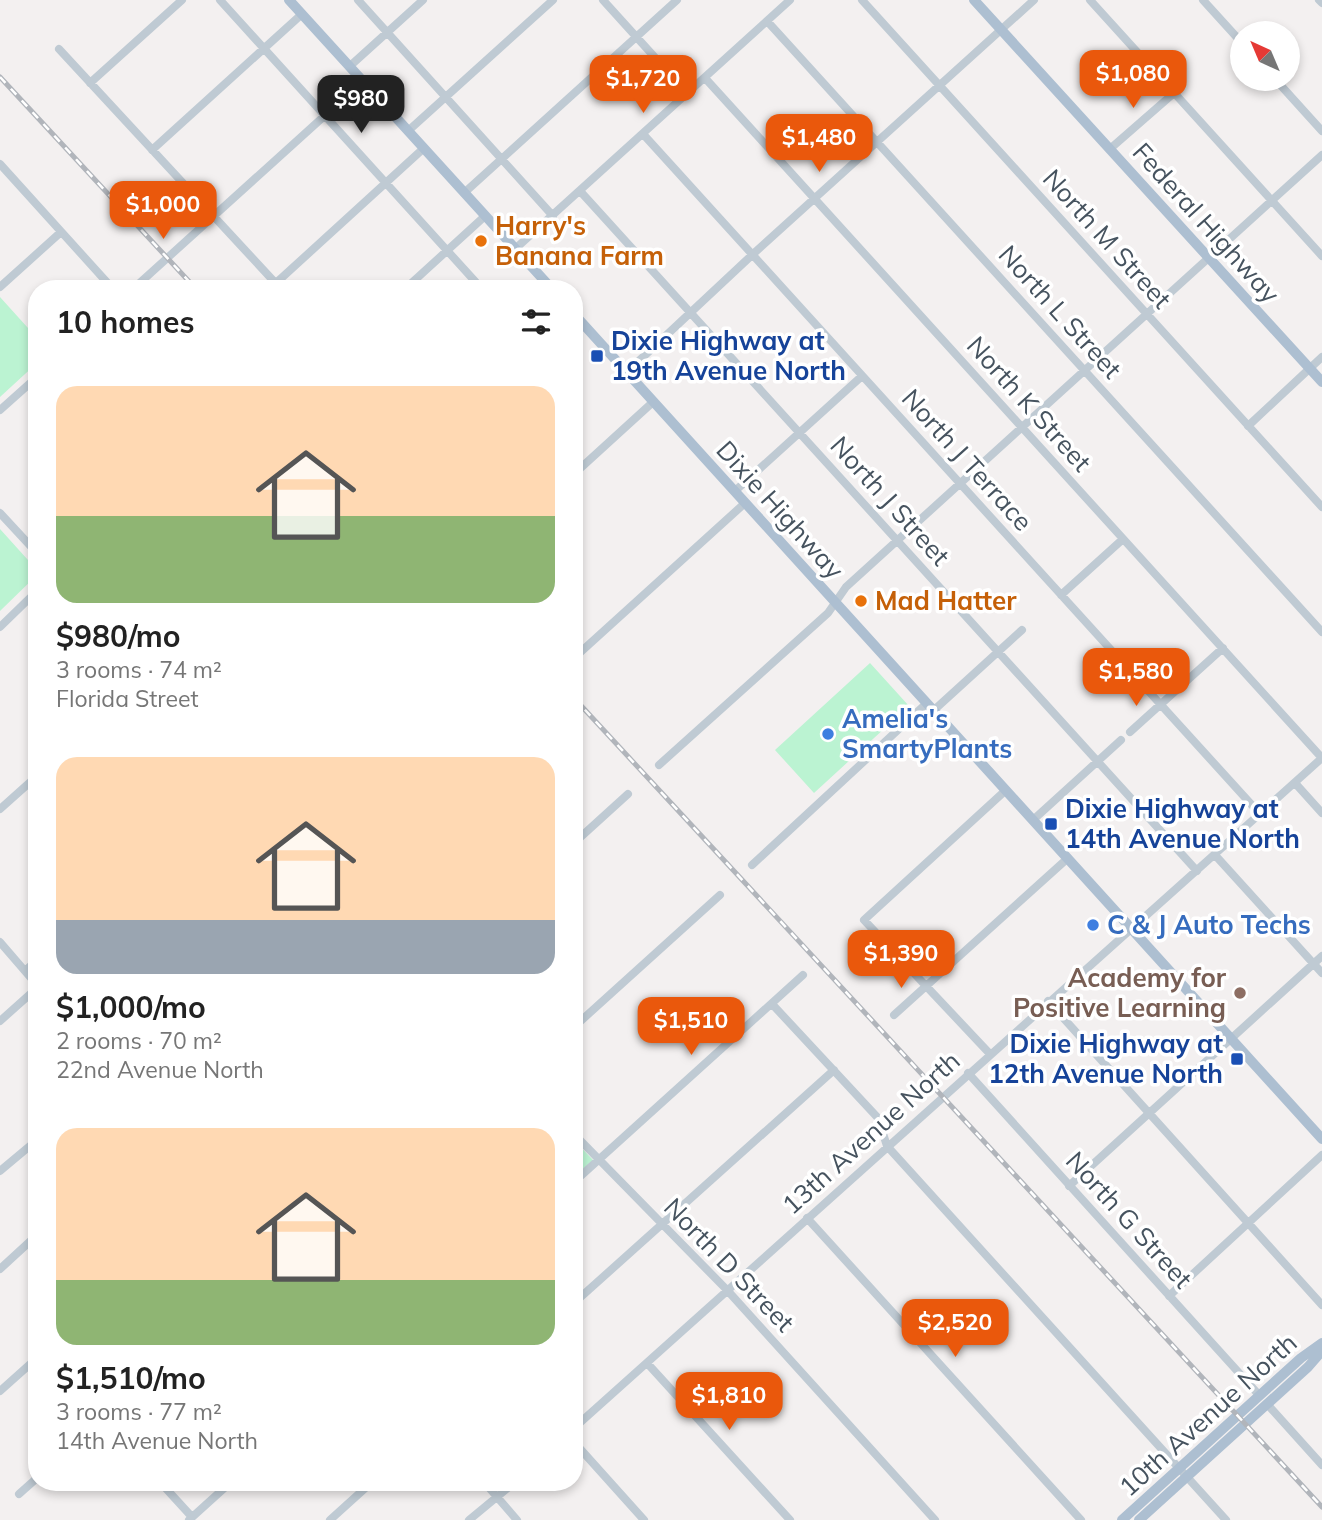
<!DOCTYPE html>
<meta charset="utf-8">
<style>
:root{--surface:#fff;--page:#f2f2f2;--text:#222;--muted:#767676;--accent:#ea580c}
body{margin:0;font-family:Mulish,sans-serif;background:var(--page);color:var(--text);height:100vh;display:flex;flex-direction:column;font-size:26px;white-space:nowrap}
*{box-sizing:border-box;margin:0}
p{font-size:23px;color:var(--muted)}
.icon{flex:none;width:38px;height:38px;fill:none;stroke:currentColor;stroke-width:2;stroke-linecap:round;stroke-linejoin:round}
.map{position:relative;flex:1;overflow:hidden}
.details{position:absolute;left:28px;top:280px;width:555px;height:1211px;display:flex;flex-direction:column;background:var(--surface);border-radius:28px;box-shadow:0 4px 10px #0003}
.details>*{flex:none}
.needle{width:46px;rotate:316deg}
.buttons{position:absolute;left:1230px;top:21px;display:grid;gap:14px}
.buttons a{display:grid;place-items:center;width:70px;height:70px;border-radius:50%;background:var(--surface);box-shadow:0 4px 10px #0003;font-size:35px}
.price{position:absolute;translate:-50% -60px;padding:0 16px;border-radius:14px;background:var(--accent);color:#fff;font-size:23px;line-height:46px;filter:drop-shadow(0 2px 4px #0008)}
.price::after{content:'';position:absolute;left:50%;top:42px;width:21px;height:16px;margin-left:-10px;background:inherit;clip-path:polygon(0 0,100% 0,50% 100%)}
.price.on{background:#222;color:#fff}
ul{padding:0;list-style:none}
li{display:grid;align-content:center;gap:14px;height:371px;padding:0 28px}
li span{display:grid;place-items:center;height:217px;border-radius:21px;color:#555}
li>.icon{margin-inline-start:auto}
span .icon{width:126px;height:126px;fill:#fffc;stroke-width:1}
li b{font-size:30px}
h2{display:flex;justify-content:space-between;align-items:center;height:84px;padding:0 28px;font-size:30px}
.map>svg:first-child{display:block}
.green{fill:#bbf3d2}
.lines{fill:none;stroke-linecap:round;stroke-linejoin:round}
.minor{stroke:#bfcad3;stroke-width:8}
.major{stroke:#adbfd1;stroke-width:10}
.rail-casing{stroke:#b1b5bb;stroke-width:5}
.rail{stroke:#fff;stroke-width:2.5;stroke-dasharray:8;stroke-linecap:butt}
.food-dot{fill:#e8710a;stroke:#fff;stroke-width:2.5}
.transit-dot{fill:#1a4fb4;stroke:#fff;stroke-width:2.5}
.shop-dot{fill:#3f7fe0;stroke:#fff;stroke-width:2.5}
.education-dot{fill:#8d6e63;stroke:#fff;stroke-width:2.5}
.labels{text-anchor:middle;stroke-width:7;stroke-linejoin:round;paint-order:stroke}
.street-label{font-size:26px;fill:#46535f;stroke:#fff}
.food-label{font-size:26px;font-weight:bold;fill:#c56008;stroke:#fff;text-anchor:start}
.transit-label{font-size:26px;font-weight:bold;fill:#164399;stroke:#fff;text-anchor:start}
.shop-label{font-size:26px;font-weight:bold;fill:#366cbe;stroke:#fff;text-anchor:start}
.education-label{font-size:26px;font-weight:bold;fill:#785e54;stroke:#fff;text-anchor:end}
</style>
<div class="map">
<svg width="1322" height="1520" viewBox="0 0 1322 1520">
<rect width="100%" height="100%" fill="#f3f0f0"/>
<path class="green" d="M0,297L37,338V363L0,397Z
M0,529L37,570V575L0,611Z
M870,663L909,706L814,793L775,750Z
M574,1140L593,1160L574,1177Z"/>
<g class="lines">
<path class="minor" d="M220,0L482,289
M358,0L553,216
M603,0L688,94
M862,0L1322,507
M1090,0L1322,256
M1203,0L1242,43
M1319,0L1322,3
M767,21L1322,632
M59,49L281,289
M350,66L423,0
M1275,79L1322,131
M90,83L182,0
M408,131L553,0
M643,134L1260,814
M1111,148L1174,93
M152,150L302,14
M0,164L113,289
M580,191L1197,871
M464,193L677,0
M515,249L790,0
M276,283L424,148
M0,287L61,232
M133,289L363,81
M405,289L485,216
M627,372L752,255L1034,0
M0,410L37,377
M1248,426L1322,357
M574,474L653,402
M735,491L862,376
M0,513L37,553
M1061,595L1123,539
M0,627L37,591
M574,658L745,503
M933,711L1022,630
M1130,732L1223,648
M659,765L828,613L846,587L1322,155
M1295,783L1322,813
M0,809L37,776
M1033,820L1121,740
M574,843L628,794
M1215,855L1322,973
M752,865L927,703
M0,942L37,985
M25,971L37,960
M1048,1001L1322,1305
M772,1004L878,1118L887,1146L1226,1520
M894,1015L1068,858
M0,1021L37,988
M574,1027L720,895
M990,1054L864,920L1006,790
M968,1073L1259,1395
M574,1134L727,1290L935,1520
M0,1171L37,1140
M574,1182L803,975
M1069,1186L1322,956
M807,1218L1081,1520
M0,1269L37,1235
M1169,1296L1322,1155
M574,1303L834,1070
M647,1363L790,1520
M0,1391L37,1358
M1267,1404L1322,1465
M574,1428L1322,758L705,78
M574,1442L644,1520
M160,1482L192,1517
M484,1482L517,1520
M19,1494L37,1478
M189,1520L231,1482
M330,1520L372,1482
M469,1520L515,1482"/>
<path class="major" d="M289,0L552,289
M974,0L1322,382
M574,314L1322,1139
M1122,1520L1301,1358L1322,1343
M1139,1520L1308,1367L1322,1351"/>
<defs>
<path id="rail" d="M0,77L196,289
M574,698L1322,1507"/>
</defs>
<use href="#rail" class="rail-casing"/>
<use href="#rail" class="rail"/>
</g>
<g class="food-dot">
<circle cx="481" cy="241" r="7"/>
<circle cx="861" cy="601" r="7"/>
</g>
<g class="transit-dot">
<rect x="590" y="349" width="14" height="14" rx="3.5"/>
<rect x="1044" y="817" width="14" height="14" rx="3.5"/>
<rect x="1230" y="1052" width="14" height="14" rx="3.5"/>
</g>
<g class="shop-dot">
<circle cx="828" cy="734" r="7"/>
<circle cx="1093" cy="925" r="7"/>
</g>
<circle class="education-dot" cx="1240" cy="993" r="7"/>
<g class="labels">
<g class="street-label">
<text transform="translate(1206 223) rotate(48)" y="9">Federal Highway</text>
<text transform="translate(1107 239) rotate(48)" y="9">North M Street</text>
<text transform="translate(1060 312) rotate(48)" y="9">North L Street</text>
<text transform="translate(1029 404) rotate(48)" y="9">North K Street</text>
<text transform="translate(967 460) rotate(48)" y="9">North J Terrace</text>
<text transform="translate(890 501) rotate(48)" y="9">North J Street</text>
<text transform="translate(780 510) rotate(48)" y="9">Dixie Highway</text>
<text transform="translate(871 1133) rotate(-42)" y="9">13th Avenue North</text>
<text transform="translate(1129 1220) rotate(48)" y="9">North G Street</text>
<text transform="translate(729 1265) rotate(46)" y="9">North D Street</text>
<text transform="translate(1208 1415) rotate(-42)" y="9">10th Avenue North</text>
</g>
<g class="food-label">
<text x="495" y="235">Harry's<tspan x="495" dy="30">Banana Farm</tspan></text>
<text x="875" y="610">Mad Hatter</text>
</g>
<g class="transit-label">
<text x="611" y="350">Dixie Highway at<tspan x="611" dy="30">19th Avenue North</tspan></text>
<text x="1065" y="818">Dixie Highway at<tspan x="1065" dy="30">14th Avenue North</tspan></text>
<text x="1223" y="1053" text-anchor="end">Dixie Highway at<tspan x="1223" dy="30">12th Avenue North</tspan></text>
</g>
<g class="shop-label">
<text x="842" y="728">Amelia's<tspan x="842" dy="30">SmartyPlants</tspan></text>
<text x="1107" y="934">C &amp; J Auto Techs</text>
</g>
<g class="education-label">
<text x="1226" y="987">Academy for<tspan x="1226" dy="30">Positive Learning</tspan></text>
</g>
</g>
</svg>
<div class="buttons">
<a><svg class="needle" viewBox="-14 -14 28 28"><path d="M0-13l5 13h-10z" fill="#e53935"/><path d="M0 13l5-13h-10z" fill="#767676"/></svg></a>
</div>
<b class="price" style="left:1133px;top:110px">$1,080</b>
<b class="price" style="left:643px;top:115px">$1,720</b>
<b class="price on" style="left:361px;top:135px">$980</b>
<b class="price" style="left:819px;top:174px">$1,480</b>
<b class="price" style="left:163px;top:241px">$1,000</b>
<b class="price" style="left:1136px;top:708px">$1,580</b>
<b class="price" style="left:901px;top:990px">$1,390</b>
<b class="price" style="left:691px;top:1057px">$1,510</b>
<b class="price" style="left:955px;top:1359px">$2,520</b>
<b class="price" style="left:729px;top:1432px">$1,810</b>
<section class="details">
<h2>10 homes<svg class="icon" aria-label="filters" viewBox="0 0 24 24"><path d="M4 7h16M4 17h16"/><circle cx="9" cy="7" r="2"/><circle cx="15" cy="17" r="2"/></svg></h2>
<ul>
<li><span style="background:linear-gradient(#ffd9b3 60%,#8fb573 0)"><svg class="icon" aria-label="home" viewBox="0 0 24 24"><path d="M3 11l9-7 9 7M6 9v11h12V9"/></svg></span><div><b>$980/mo</b><p>3 rooms · 74 m²</p><p>Florida Street</p></div></li>
<li><span style="background:linear-gradient(#ffd9b3 75%,#9aa5b1 0)"><svg class="icon" aria-label="home" viewBox="0 0 24 24"><path d="M3 11l9-7 9 7M6 9v11h12V9"/></svg></span><div><b>$1,000/mo</b><p>2 rooms · 70 m²</p><p>22nd Avenue North</p></div></li>
<li><span style="background:linear-gradient(#ffd9b3 70%,#8fb573 0)"><svg class="icon" aria-label="home" viewBox="0 0 24 24"><path d="M3 11l9-7 9 7M6 9v11h12V9"/></svg></span><div><b>$1,510/mo</b><p>3 rooms · 77 m²</p><p>14th Avenue North</p></div></li>
</ul>
</section>
</div>
